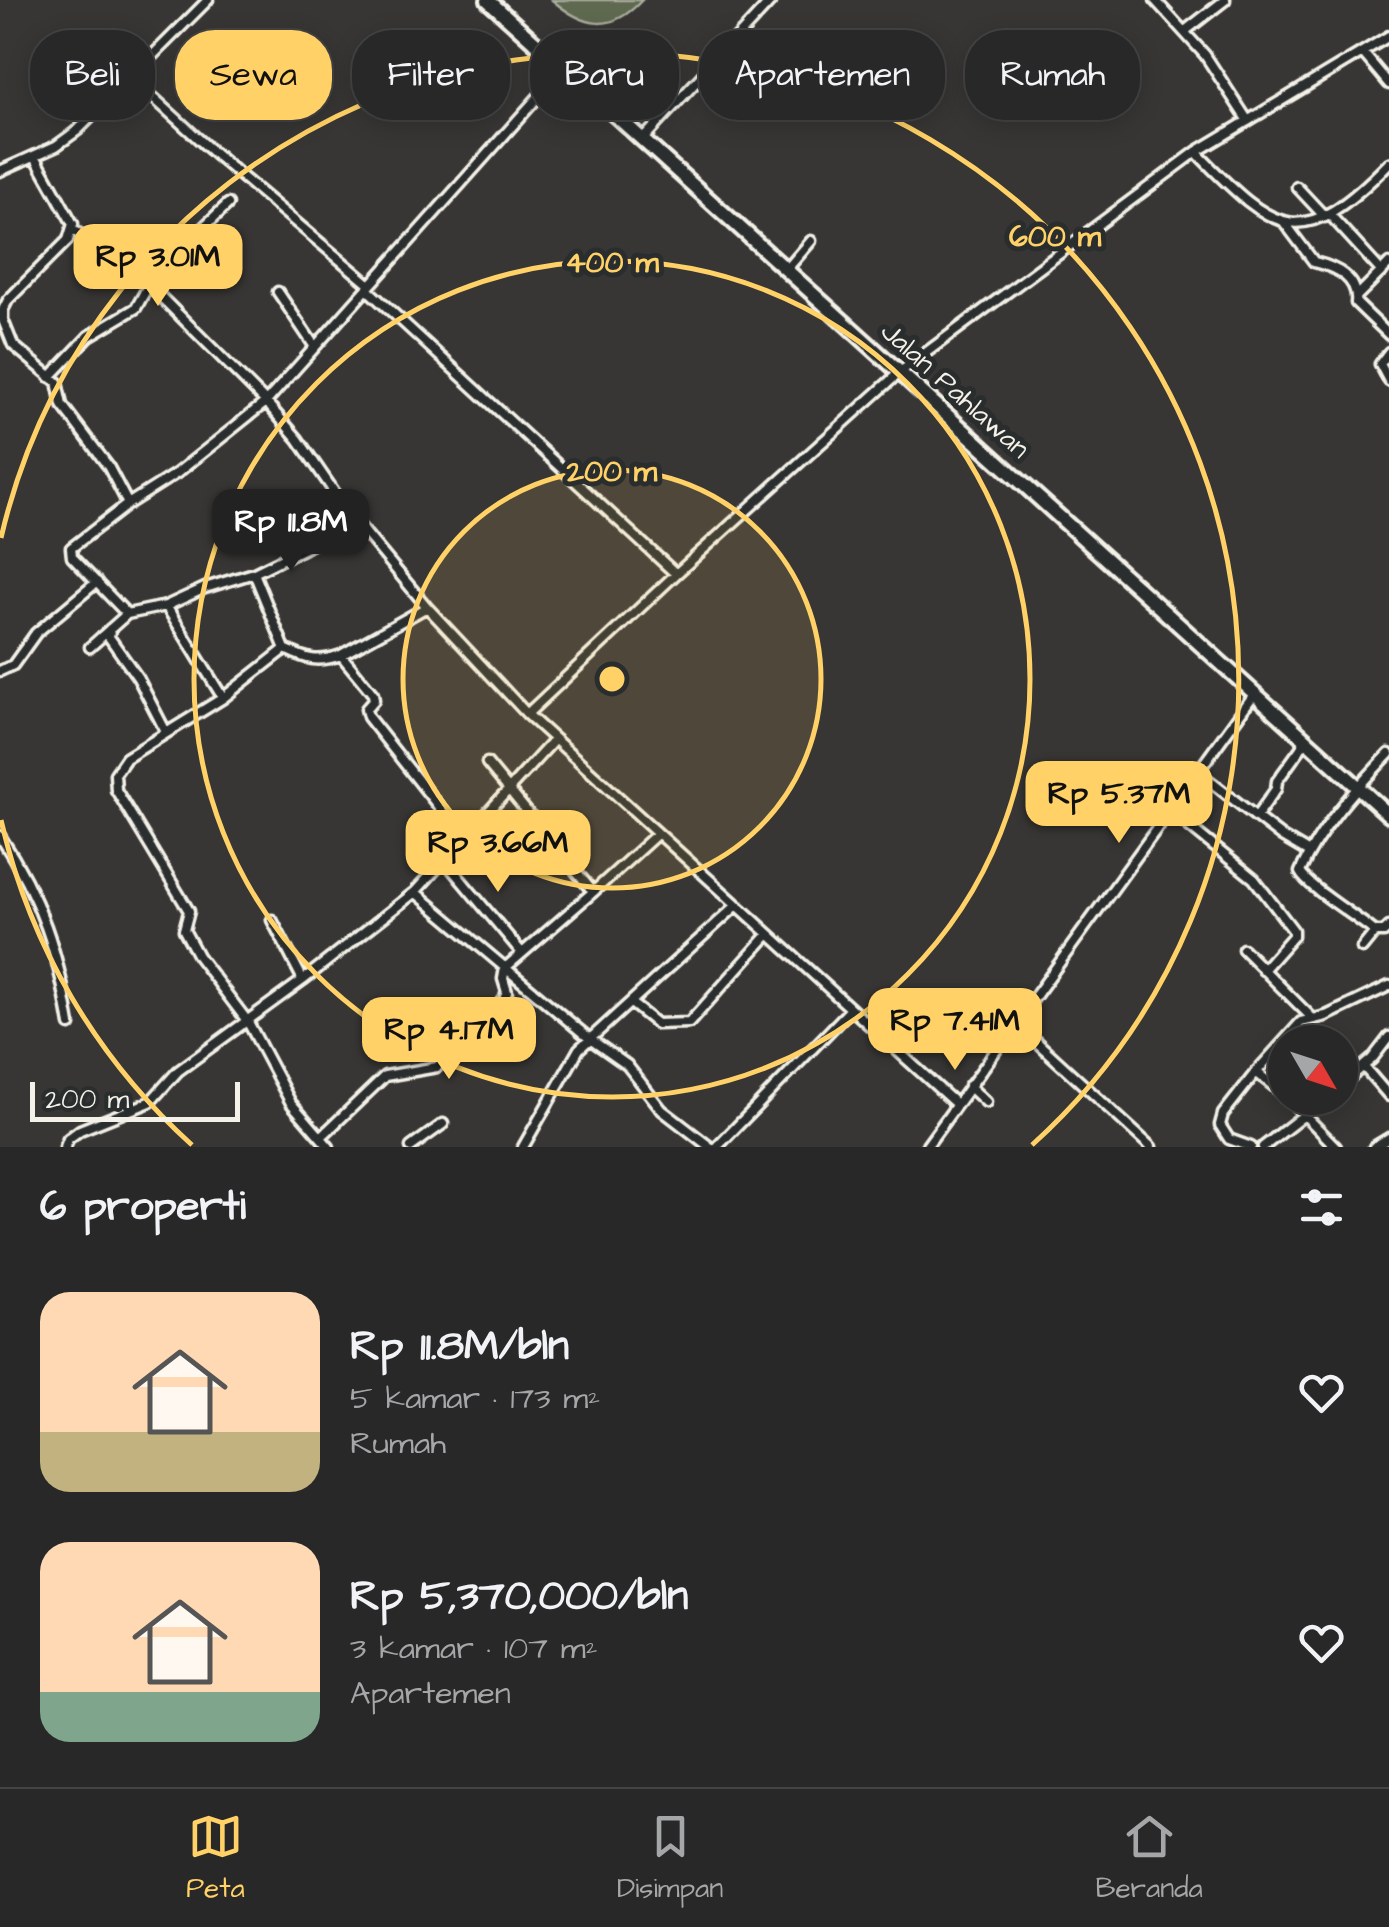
<!DOCTYPE html>
<html lang="id">
<meta charset="utf-8">
<style>
:root{--surface:#292828;--page:#353434;--text:#f1f3f6;--muted:#a5a6a8;--line:#454445;--accent:#ffd166}
body{margin:0;font-family:"Architects Daughter",sans-serif;background:var(--page);color:var(--text);height:100vh;display:flex;flex-direction:column;font-size:38px;white-space:nowrap}
*{box-sizing:border-box;margin:0}
p{font-size:32px;color:var(--muted)}
.icon{flex:none;width:55px;height:55px;fill:none;stroke:currentColor;stroke-width:2;stroke-linecap:round;stroke-linejoin:round}
.map{position:relative;height:1147px;overflow:hidden}
.side{display:flex;flex-direction:column;background:var(--surface);flex:1}
.side>*{flex:none}
.guide{position:absolute;left:30px;top:30px;width:1330px;height:90px;display:flex;gap:20px}
.needle{width:65px;rotate:129deg}
.tools{position:absolute;left:1268px;top:1025px;display:grid;gap:20px}
.tools a{display:grid;place-items:center;width:90px;height:90px;border-radius:50%;background:var(--surface);box-shadow:0 5px 25px #0003,0 0 0 2px var(--line);font-size:50px}
.scale{position:absolute;left:30px;bottom:25px;width:210px;box-sizing:border-box;padding-left:10px;border:5px solid #f4f1e8;border-top:0;font-size:28px;line-height:35px;white-space:nowrap;color:#f4f1e8;-webkit-text-stroke:8px #2a2d2e;paint-order:stroke}
.price{position:absolute;translate:-50% -85px;padding:0 22px;border-radius:20px;background:var(--accent);color:#111;font-size:32px;line-height:65px;filter:drop-shadow(0 2px 5px #0008)}
.price::after{content:'';position:absolute;left:50%;top:60px;width:30px;height:22px;margin-left:-15px;background:inherit;clip-path:polygon(0 0,100% 0,50% 100%)}
.price.on{background:#222;color:#fff}
ul{padding:0;list-style:none}
li{display:flex;align-items:center;gap:30px;height:250px;padding:0 40px}
li span{display:grid;place-items:center;flex:none;width:280px;height:200px;border-radius:30px;color:#555}
li>.icon{margin-inline-start:auto}
span .icon{width:120px;height:120px;fill:#fffc;stroke-width:1}
li b{font-size:42px}
h2{display:flex;justify-content:space-between;align-items:center;height:120px;padding:0 40px;font-size:42px}
.chip{padding:0 35px;border-radius:40px;background:var(--surface);box-shadow:0 5px 25px #0003,0 0 0 2px var(--line);font-size:35px;line-height:90px}
.chip.on{background:var(--accent);color:#111}
.menu{display:flex;justify-content:space-around;align-items:center;height:140px;border-top:2px solid var(--line);background:var(--surface);font-size:28px;color:var(--muted)}
.menu a{display:grid;justify-items:center;gap:5px}
.menu .on{color:var(--accent)}
.map>svg:first-child{display:block}
.garden{fill:#5e6950;stroke:#a9ad9c;stroke-width:2.5}
.lines{fill:none;stroke-linecap:round;stroke-linejoin:round}
.street-casing{stroke:#f4f1e8;stroke-width:15}
.primary-casing{stroke:#f4f1e8;stroke-width:20}
.street{stroke:#2a2d2e;stroke-width:8}
.primary{stroke:#2a2d2e;stroke-width:12}
.ring{fill:none;stroke:#ffd166;stroke-width:5}
.labels{text-anchor:middle;stroke-width:10;stroke-linejoin:round;paint-order:stroke}
.street-label{font-size:28px;fill:#f4f1e8;stroke:#2a2d2e}
.centre{fill:#ffd166;stroke:#2a2d2e;stroke-width:5}
.ring-label{font-size:30px;text-anchor:middle;font-weight:bold;fill:#ffd166;stroke:#2a2d2e;stroke-width:10;stroke-linejoin:round;paint-order:stroke}
</style>
<div class="map">
<svg width="1389" height="1147" viewBox="0 0 1389 1147">
<rect width="100%" height="100%" fill="#373635"/>
<filter id="ink" filterUnits="userSpaceOnUse"><feTurbulence type="fractalNoise" baseFrequency=".01" numOctaves="2"/><feDisplacementMap in="SourceGraphic" scale="20" xChannelSelector="R" yChannelSelector="G"/><feConvolveMatrix kernelMatrix="1 2 1 2 8 2 1 2 1" color-interpolation-filters="sRGB"/></filter>
<g filter="url(#ink)">
<path class="garden" d="M552,0H642C611,34 584,27 552,0Z"/>
<g class="lines">
<defs>
<path id="street" d="M1155,0L1205,55L1248,121
M1185,31L1225,0
M1363,53L1389,84
M132,78L215,154L370,285
M643,139L772,0
M1196,152C1277,236 1302,252 1389,163
M35,156L73,224L68,240L8,300L3,310V320L13,345L57,382L62,405L108,466L128,504
M0,171L56,146L78,130L208,0
M1297,187L1325,217
M1330,215L1382,272
M1284,222L1314,262C1335,267 1359,278 1356,303L1389,335
M73,230L127,263L266,402L298,439L348,512L427,607L527,714L956,1104
M787,269L811,241
M367,289L676,574
M278,292L315,347
M1357,296L1389,264
M1389,352L1380,364L1389,381
M50,377L89,336L136,308L163,259L187,243L228,204
M166,606L205,588L254,573
M427,607L341,655L373,694L374,700L366,709L368,717L465,840
M110,629L109,637L138,678L166,732
M90,647L127,614
M285,649L223,698L166,606L127,614L72,557L71,548L128,504L177,473L266,402L564,68
M341,655C318,663 307,660 285,649L254,573L357,522
M0,671L13,665L36,633L97,582
M223,698L126,758L115,774L116,790L189,911L184,930L198,956L248,1022L291,1103L329,1147
M527,714L676,574L900,372L1196,152L1389,36
M1389,754C1356,788 1319,829 1300,872C1307,887 1359,918 1375,932H1384L1389,927
M1198,772L1282,837L1309,853
M1169,810L1254,879L1293,930V936L1263,970
M1256,817L1276,789L1277,781L1306,741
M0,836C41,898 58,952 70,1025
M446,862L522,953
M415,892L590,1039L627,1065L662,1110L710,1147
M593,892L657,834
M272,920L303,980
M1362,948L1375,932
M1243,949L1311,1017
M632,1004L657,1024L689,1023L768,935
M1016,1023L1151,1147
M1364,1067L1389,1096
M1256,1072L1285,1095
M969,1086L986,1102
M1340,1086L1372,1059L1389,1037
M1288,1098L1336,1147
M321,1137L385,1076L437,1067L504,1000L507,992L503,979L505,968L593,892L487,763
M65,1147L68,1139L80,1130L150,1102L178,1071L303,980L415,892L554,740
M411,1147L443,1124
M523,1147L579,1049L736,906
M717,1147L850,1010
M926,1147L1255,693
M1251,1147L1229,1139L1220,1125L1223,1114L1256,1072L1301,1022L1326,1016L1389,986
M1263,1147L1326,1098
M1374,1147L1389,1138"/>
<path id="primary" d="M488,0L1389,815"/>
</defs>
<use href="#street" class="street-casing"/>
<use href="#primary" class="primary-casing"/>
<use href="#street" class="street"/>
<use href="#primary" class="primary"/>
</g>
</g>
<circle cx="612" cy="679" r="209" fill="#ffd166" fill-opacity=".12"/>
<g class="ring">
<circle cx="612" cy="679" r="209"/>
<circle cx="612" cy="679" r="418"/>
<path d="M192 1145A627 627 0 0 1 1 820M1 538A627 627 0 1 1 1032 1145"/>
</g>
<g class="labels">
<g class="street-label">
<text transform="translate(956 389) rotate(42)" y="10">Jalan Pahlawan</text>
</g>
</g>
<circle cx="612" cy="679" r="15" class="centre"/>
<g class="ring-label">
<text x="1055" y="246">600 m</text>
<text x="612" y="272">400 m</text>
<text x="612" y="481">200 m</text>
</g>
</svg>
<div class="tools">
<a><svg class="needle" viewBox="-14 -14 28 28"><path d="M0-13l5 13h-10z" fill="#e53935"/><path d="M0 13l5-13h-10z" fill="#a5a6a8"/></svg></a>
</div>
<div class="scale">200 m</div>
<b class="price" style="left:158px;top:309px">Rp 3.01M</b>
<b class="price on" style="left:291px;top:574px">Rp 11.8M</b>
<b class="price" style="left:1119px;top:846px">Rp 5.37M</b>
<b class="price" style="left:498px;top:895px">Rp 3.66M</b>
<b class="price" style="left:955px;top:1073px">Rp 7.41M</b>
<b class="price" style="left:449px;top:1082px">Rp 4.17M</b>
<div class="guide">
<a class="chip">Beli</a>
<a class="chip on">Sewa</a>
<a class="chip">Filter</a>
<a class="chip">Baru</a>
<a class="chip">Apartemen</a>
<a class="chip">Rumah</a>
</div>
</div>
<section class="side">
<h2>6 properti<svg class="icon" aria-label="filters" viewBox="0 0 24 24"><path d="M4 7h16M4 17h16"/><circle cx="9" cy="7" r="2"/><circle cx="15" cy="17" r="2"/></svg></h2>
<ul>
<li><span style="background:linear-gradient(#ffd9b3 70%,#c2b280 0)"><svg class="icon" aria-label="home" viewBox="0 0 24 24"><path d="M3 11l9-7 9 7M6 9v11h12V9"/></svg></span><div><b>Rp 11.8M/bln</b><p>5 kamar · 173 m²</p><p>Rumah</p></div><svg class="icon" aria-label="heart" viewBox="0 0 24 24"><path d="M12 20l-8-8c-3-5 5-10 8-4 3-6 11-1 8 4z"/></svg></li>
<li><span style="background:linear-gradient(#ffd9b3 75%,#7fa58c 0)"><svg class="icon" aria-label="home" viewBox="0 0 24 24"><path d="M3 11l9-7 9 7M6 9v11h12V9"/></svg></span><div><b>Rp 5,370,000/bln</b><p>3 kamar · 107 m²</p><p>Apartemen</p></div><svg class="icon" aria-label="heart" viewBox="0 0 24 24"><path d="M12 20l-8-8c-3-5 5-10 8-4 3-6 11-1 8 4z"/></svg></li>
</ul>
</section>
<nav class="menu">
<a class="on"><svg class="icon" aria-label="map" viewBox="0 0 24 24"><path d="M3 6l6-2 6 2 6-2v14l-6 2-6-2-6 2zM9 4v14M15 6v14"/></svg>Peta</a>
<a><svg class="icon" aria-label="saved" viewBox="0 0 24 24"><path d="M7 4h10v16l-5-4-5 4z"/></svg>Disimpan</a>
<a><svg class="icon" aria-label="home" viewBox="0 0 24 24"><path d="M3 11l9-7 9 7M6 9v11h12V9"/></svg>Beranda</a>
</nav>
